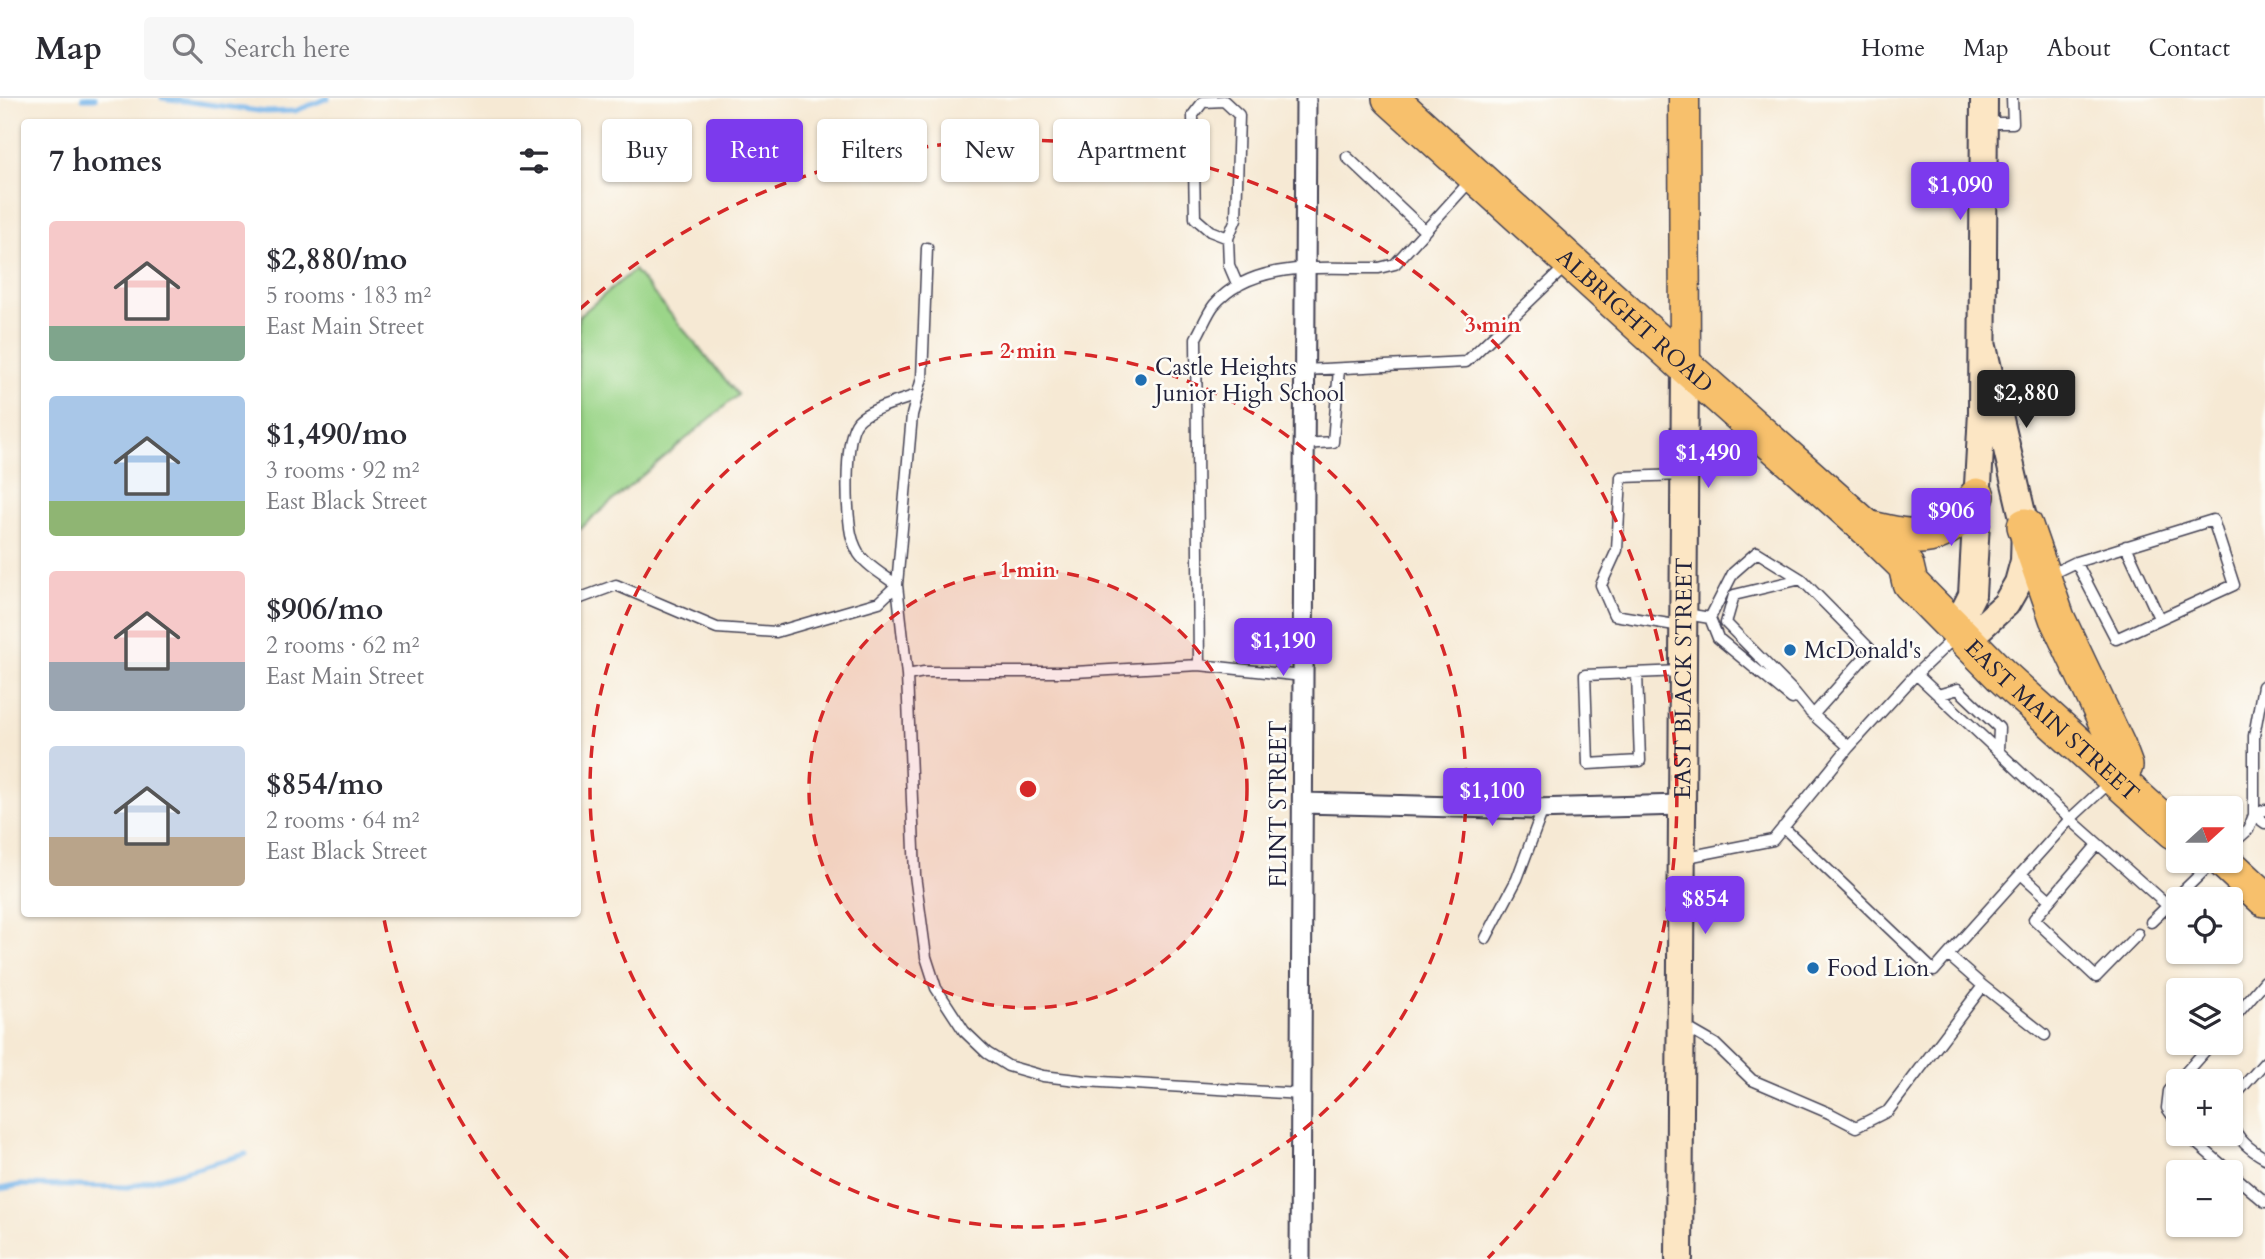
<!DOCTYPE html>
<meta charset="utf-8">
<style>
:root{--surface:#fff;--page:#f7f7f7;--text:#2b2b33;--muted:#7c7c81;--line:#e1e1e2;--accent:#7c3aed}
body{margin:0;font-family:Cardo,serif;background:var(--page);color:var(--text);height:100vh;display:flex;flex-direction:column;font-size:26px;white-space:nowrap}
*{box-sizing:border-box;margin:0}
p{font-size:23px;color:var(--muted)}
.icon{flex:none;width:38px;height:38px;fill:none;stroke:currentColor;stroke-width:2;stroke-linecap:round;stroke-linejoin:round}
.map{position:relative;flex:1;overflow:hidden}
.panel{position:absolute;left:21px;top:21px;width:560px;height:798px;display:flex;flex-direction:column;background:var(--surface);border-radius:7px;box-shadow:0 2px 5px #0004}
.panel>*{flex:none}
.hud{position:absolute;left:602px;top:21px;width:665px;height:63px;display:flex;gap:14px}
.needle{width:46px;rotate:69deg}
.tools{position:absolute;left:2166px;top:698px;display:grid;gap:14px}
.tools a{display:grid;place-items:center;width:77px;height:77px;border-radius:7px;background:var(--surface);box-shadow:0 2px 5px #0004;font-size:35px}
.price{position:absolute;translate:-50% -60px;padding:0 16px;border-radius:7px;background:var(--accent);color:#fff;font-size:23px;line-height:46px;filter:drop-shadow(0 2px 4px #0008)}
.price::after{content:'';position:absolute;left:50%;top:42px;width:21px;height:16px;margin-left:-10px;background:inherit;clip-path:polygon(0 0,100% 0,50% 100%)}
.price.on{background:#222;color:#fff}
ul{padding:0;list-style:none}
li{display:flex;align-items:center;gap:21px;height:175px;padding:0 28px}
li span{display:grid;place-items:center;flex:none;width:196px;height:140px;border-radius:7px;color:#555}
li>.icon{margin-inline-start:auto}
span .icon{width:84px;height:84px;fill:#fffc;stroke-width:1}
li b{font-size:30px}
h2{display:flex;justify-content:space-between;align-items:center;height:84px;padding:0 28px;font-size:30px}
.tag{padding:0 24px;border-radius:7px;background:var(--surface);box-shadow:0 2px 5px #0004;font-size:24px;line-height:63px}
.tag.on{background:var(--accent);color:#fff}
header{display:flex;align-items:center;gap:42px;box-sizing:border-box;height:98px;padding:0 35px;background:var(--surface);border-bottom:2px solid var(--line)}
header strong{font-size:33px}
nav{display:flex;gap:38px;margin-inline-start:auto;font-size:24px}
.search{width:490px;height:63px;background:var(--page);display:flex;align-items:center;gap:18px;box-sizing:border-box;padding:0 24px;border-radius:7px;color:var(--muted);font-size:26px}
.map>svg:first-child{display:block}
.green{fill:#9bd589;stroke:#5e7c62;stroke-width:2}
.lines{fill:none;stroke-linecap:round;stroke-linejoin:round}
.stream{stroke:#77b5ea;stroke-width:5}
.lane-casing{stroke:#424052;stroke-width:13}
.street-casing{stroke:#424052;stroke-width:23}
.secondary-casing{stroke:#424052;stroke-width:30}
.primary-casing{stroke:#424052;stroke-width:33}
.highway-casing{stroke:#424052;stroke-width:38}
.lane{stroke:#fff;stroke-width:10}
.street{stroke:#fff;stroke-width:19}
.secondary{stroke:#fce6c4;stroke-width:26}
.primary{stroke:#f7c06c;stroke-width:30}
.highway{stroke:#f7c06c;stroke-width:35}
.ring{fill:none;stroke:#d62828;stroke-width:3.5;stroke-dasharray:12 9}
.poi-dot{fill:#1f6fb2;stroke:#fdfcf7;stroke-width:2.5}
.labels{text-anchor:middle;stroke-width:5;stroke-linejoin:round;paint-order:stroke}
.street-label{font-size:23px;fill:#22223b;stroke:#fdfcf7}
.poi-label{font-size:23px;fill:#22223b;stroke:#fdfcf7;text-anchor:start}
.centre{fill:#d62828;stroke:#fdfcf7;stroke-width:3.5}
.ring-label{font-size:21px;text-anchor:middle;font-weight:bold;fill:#d62828;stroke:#fdfcf7;stroke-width:5;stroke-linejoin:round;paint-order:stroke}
</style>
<header>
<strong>Map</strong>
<div class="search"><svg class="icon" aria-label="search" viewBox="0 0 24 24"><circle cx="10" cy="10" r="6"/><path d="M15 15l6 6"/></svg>Search here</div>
<nav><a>Home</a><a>Map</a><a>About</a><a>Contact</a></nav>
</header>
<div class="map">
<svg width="2265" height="1161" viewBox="0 0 2265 1161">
<rect width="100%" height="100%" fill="#fdfcf7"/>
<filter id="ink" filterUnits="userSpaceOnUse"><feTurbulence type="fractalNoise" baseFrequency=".0143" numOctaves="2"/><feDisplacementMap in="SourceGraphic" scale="14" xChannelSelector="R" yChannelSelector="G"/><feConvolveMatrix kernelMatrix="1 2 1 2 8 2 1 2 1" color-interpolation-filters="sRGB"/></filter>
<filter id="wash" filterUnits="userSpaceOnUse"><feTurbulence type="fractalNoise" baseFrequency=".00686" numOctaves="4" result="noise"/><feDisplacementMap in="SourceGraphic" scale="28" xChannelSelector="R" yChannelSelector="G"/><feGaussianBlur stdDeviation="1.57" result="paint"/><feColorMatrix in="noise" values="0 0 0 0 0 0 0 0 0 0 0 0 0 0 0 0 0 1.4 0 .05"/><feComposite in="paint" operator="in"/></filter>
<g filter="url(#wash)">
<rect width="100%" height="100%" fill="#f6e9d4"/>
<path class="green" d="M634,172L738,297L578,432V219Z"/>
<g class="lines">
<path class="stream" d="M83,0H95
M162,0L266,14L295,13L328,0
M0,1091L20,1087L128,1089L246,1056"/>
</g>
</g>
<g filter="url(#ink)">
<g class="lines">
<defs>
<path id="lane" d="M1985,25H2013L2012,0
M1347,59L1425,133
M1228,140L1210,133L1195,120L1193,17L1203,4L1224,3L1239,17L1236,121L1228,140L1229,167L1238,188
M1304,272L1466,264L1565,169
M1304,346L1333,344L1339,271
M2126,448L2159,520
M2049,477L2076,464L2213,422L2234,487L2116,541L2076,464
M578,501L616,487L717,530L776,534L879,504L897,487C885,478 867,468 859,456C855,449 851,439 850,430C847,409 844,339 858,323C869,311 900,303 917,297
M1686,516L1710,520L1718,540L1792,601
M1710,520L1733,475L1757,454L1801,481L1871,552L1813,617L1795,595L1726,525L1734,497L1801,481
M1681,528L1614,517L1601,487L1617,452L1621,379L1684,377
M1199,567L1074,574H924L907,577L915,777L926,859L936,890L964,933L987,955L1008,968L1043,978L1085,983L1301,996
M1637,575L1640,663L1588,666L1585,577L1682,573
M1916,576L2070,721L2169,809
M907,577L897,487L912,317L922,280L927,150
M1303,578L1199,567L1196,240C1202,230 1207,216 1214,207C1253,161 1326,171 1379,170L1395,166L1472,81
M1938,597L1958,591L1999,630L1998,653
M1810,614L1849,649L1916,576L1955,539
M2265,712L2254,717L2265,725
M1783,729L1934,873L1948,857
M2098,746L2034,821L2096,879L2138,836
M2231,747L2248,732L2254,717V638L2263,588L2265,587
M1682,760L1773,742L1849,649
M2021,776L2050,802
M2151,824L2214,763
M1486,840L1517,781L1543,711
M1983,888L2045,937
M2231,923L2265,883
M1682,927L1715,946L1752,982L1829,1015L1856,1029L1888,1013L1983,888L1948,857L2070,721L2110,684
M2231,1002L2265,964
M2231,1024C2238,1042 2249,1051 2265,1060
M2179,1027L2167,1010L2169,993L2212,945
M2186,1036L2230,1074
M2231,1075L2265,1104"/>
<path id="street" d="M1303,705L1533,711L1682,707
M1300,1161L1306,0"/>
<g id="secondary">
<path d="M1983,249L2025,428L2024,463L2018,485L2006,506L1981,529L1961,535L1965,511L1972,497L1982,314L1984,0"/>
<path id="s1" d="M1679,1161L1685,268"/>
</g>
<path id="primary" d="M1684,0L1685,268"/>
<g id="highway">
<path id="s2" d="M1390,0L1685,268L1867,430L1906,468L1910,485L2001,577L2174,733H2179"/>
<path d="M2025,428L2057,520L2118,649L2125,668"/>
<path d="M1867,430C1920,443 1943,446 1977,398"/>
<path d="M2224,763L2265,801"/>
</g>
</defs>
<use href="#lane" class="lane-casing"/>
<use href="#street" class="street-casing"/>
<use href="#secondary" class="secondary-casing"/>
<use href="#primary" class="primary-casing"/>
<use href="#highway" class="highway-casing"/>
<use href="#lane" class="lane"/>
<use href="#street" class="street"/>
<use href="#secondary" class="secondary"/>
<use href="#primary" class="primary"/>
<use href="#highway" class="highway"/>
</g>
</g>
<circle cx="1028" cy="691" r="219" fill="#d62828" fill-opacity=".12"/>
<g class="ring">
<circle cx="1028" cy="691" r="219"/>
<circle cx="1028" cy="691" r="438"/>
<path d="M568 1160A657 657 0 0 1 383 816M580 211A657 657 0 0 1 1488 1160"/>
</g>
<g class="poi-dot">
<circle cx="1141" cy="282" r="7"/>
<circle cx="1790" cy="552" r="7"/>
<circle cx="1813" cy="870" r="7"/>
</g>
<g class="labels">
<g class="street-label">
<text dy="8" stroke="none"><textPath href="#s2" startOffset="331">ALBRIGHT ROAD</textPath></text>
<text dy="8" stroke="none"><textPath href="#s1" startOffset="581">EAST BLACK STREET</textPath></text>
<text dy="8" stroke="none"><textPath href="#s2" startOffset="912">EAST MAIN STREET</textPath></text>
<text transform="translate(1278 706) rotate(-90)" y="8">FLINT STREET</text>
</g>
<g class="poi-label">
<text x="1155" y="277">Castle Heights<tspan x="1155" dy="26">Junior High School</tspan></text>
<text x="1804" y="560">McDonald's</text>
<text x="1827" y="878">Food Lion</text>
</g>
</g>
<circle cx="1028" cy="691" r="10" class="centre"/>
<g class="ring-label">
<text x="1493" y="234">3 min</text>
<text x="1028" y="260">2 min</text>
<text x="1028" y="479">1 min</text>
</g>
</svg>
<div class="tools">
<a><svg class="needle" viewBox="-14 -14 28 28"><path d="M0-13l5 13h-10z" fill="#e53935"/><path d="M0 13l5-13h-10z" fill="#7c7c81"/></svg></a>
<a><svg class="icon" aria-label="locate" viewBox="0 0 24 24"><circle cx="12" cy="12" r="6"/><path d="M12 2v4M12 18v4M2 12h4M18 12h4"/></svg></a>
<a><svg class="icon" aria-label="layers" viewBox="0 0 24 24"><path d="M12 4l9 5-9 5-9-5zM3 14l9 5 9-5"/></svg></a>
<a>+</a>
<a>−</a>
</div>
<b class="price" style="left:1960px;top:124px">$1,090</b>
<b class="price on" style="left:2026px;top:332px">$2,880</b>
<b class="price" style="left:1708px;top:392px">$1,490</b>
<b class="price" style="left:1951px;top:450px">$906</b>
<b class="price" style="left:1283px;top:580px">$1,190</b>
<b class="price" style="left:1492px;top:730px">$1,100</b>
<b class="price" style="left:1705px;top:838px">$854</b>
<div class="hud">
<a class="tag">Buy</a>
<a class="tag on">Rent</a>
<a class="tag">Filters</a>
<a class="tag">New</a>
<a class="tag">Apartment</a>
</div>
<section class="panel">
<h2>7 homes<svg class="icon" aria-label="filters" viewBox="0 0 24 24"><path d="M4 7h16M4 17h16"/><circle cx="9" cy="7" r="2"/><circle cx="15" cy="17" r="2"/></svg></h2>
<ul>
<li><span style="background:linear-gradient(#f6c9c9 75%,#7fa58c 0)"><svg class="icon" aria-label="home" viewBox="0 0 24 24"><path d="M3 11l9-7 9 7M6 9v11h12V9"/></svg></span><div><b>$2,880/mo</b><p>5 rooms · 183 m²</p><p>East Main Street</p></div></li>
<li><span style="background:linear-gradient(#a9c7e8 75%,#8fb573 0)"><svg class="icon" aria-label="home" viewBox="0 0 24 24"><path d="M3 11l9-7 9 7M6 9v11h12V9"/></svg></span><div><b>$1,490/mo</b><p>3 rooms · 92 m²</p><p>East Black Street</p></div></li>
<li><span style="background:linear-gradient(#f6c9c9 65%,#9aa5b1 0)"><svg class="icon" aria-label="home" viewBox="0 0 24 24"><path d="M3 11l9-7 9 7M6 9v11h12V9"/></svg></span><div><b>$906/mo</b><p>2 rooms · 62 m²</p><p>East Main Street</p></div></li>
<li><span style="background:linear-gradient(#c9d6e8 65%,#b9a48a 0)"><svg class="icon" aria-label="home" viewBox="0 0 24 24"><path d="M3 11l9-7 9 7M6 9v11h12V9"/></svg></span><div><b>$854/mo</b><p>2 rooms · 64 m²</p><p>East Black Street</p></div></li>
</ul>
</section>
</div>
